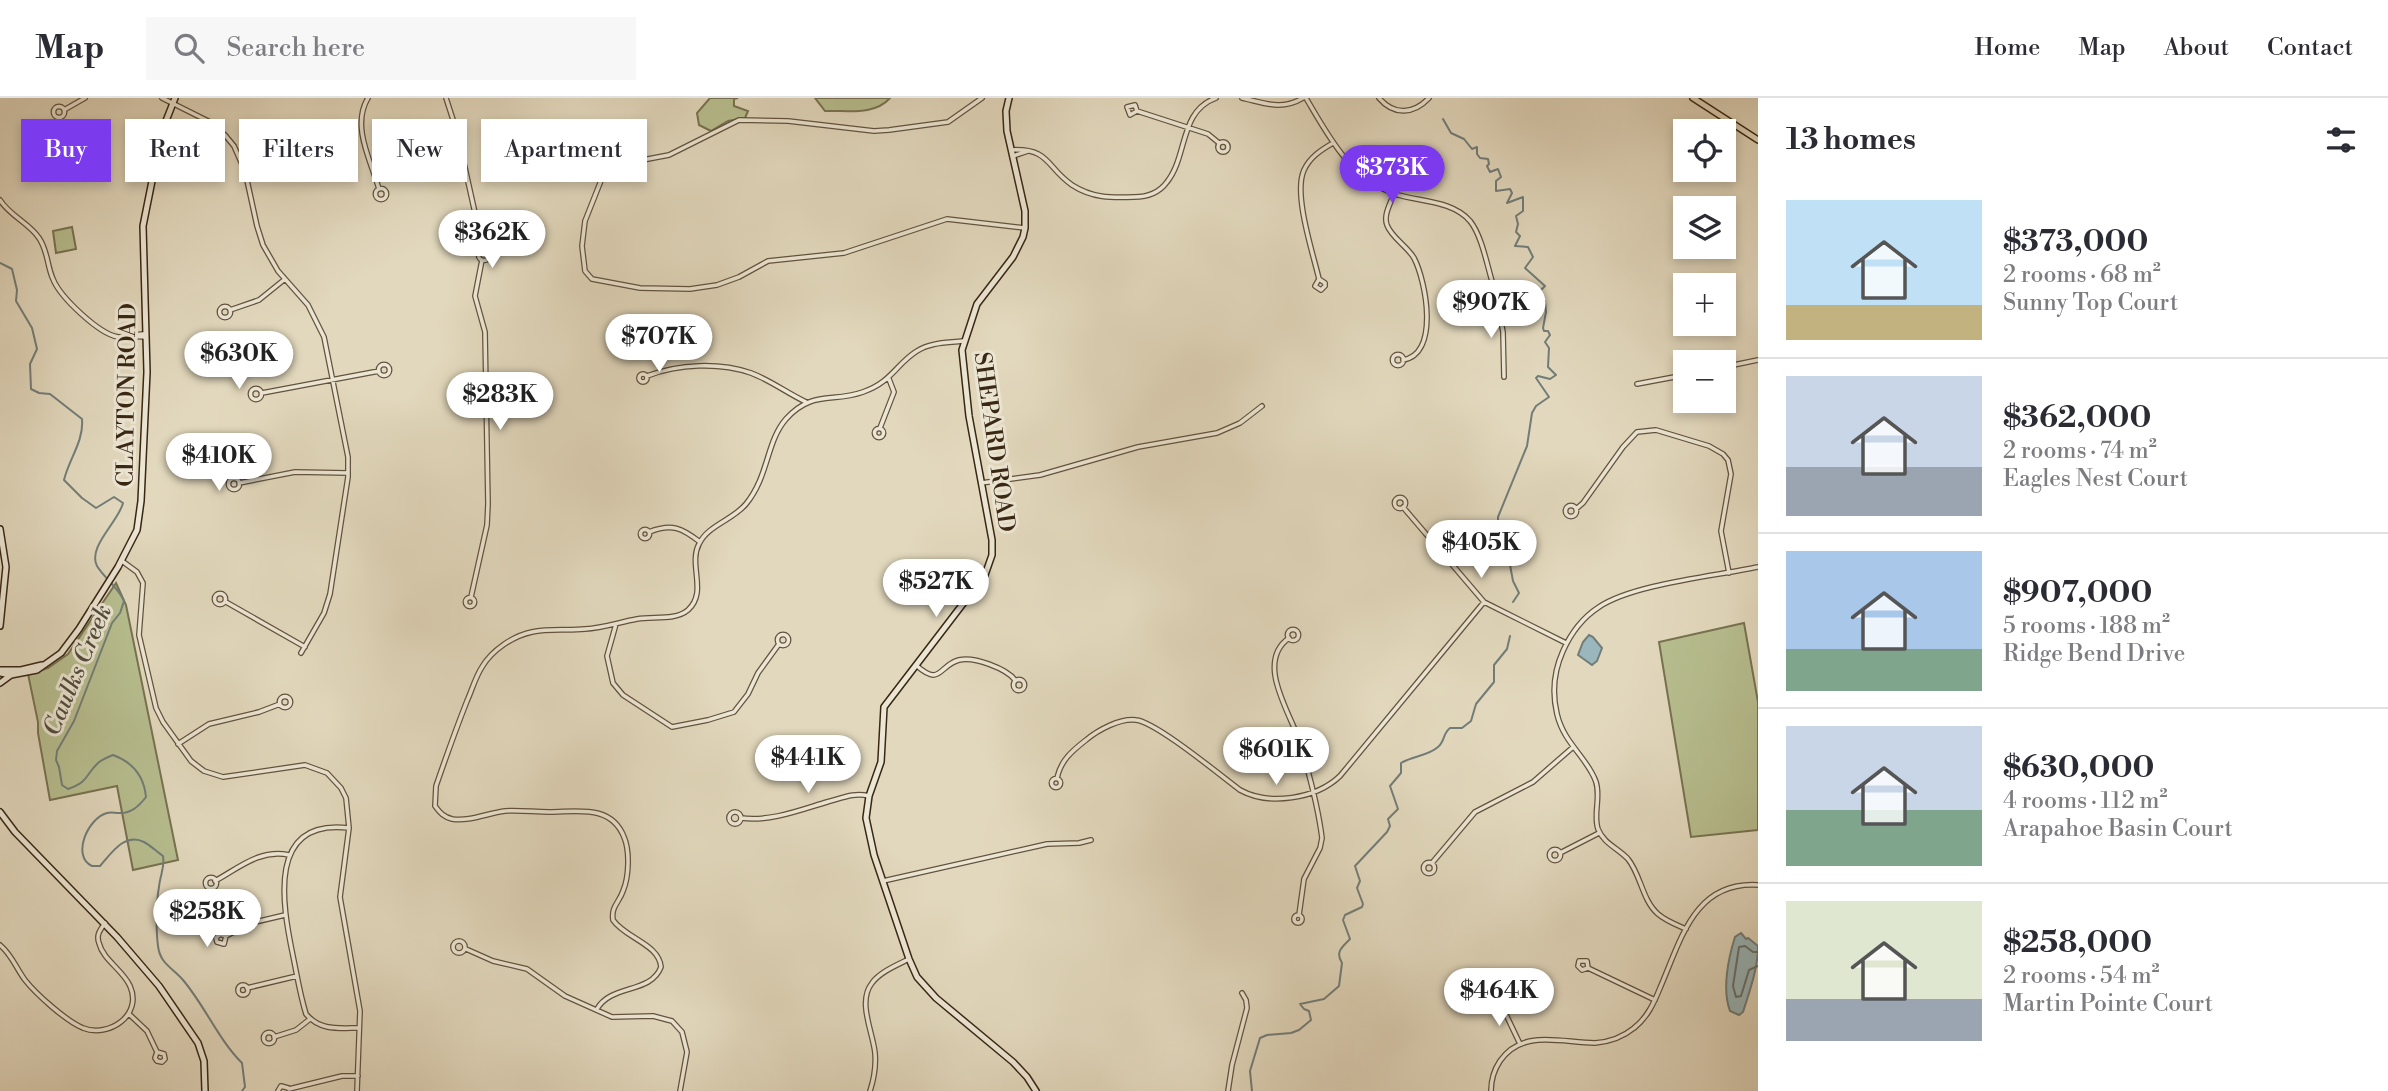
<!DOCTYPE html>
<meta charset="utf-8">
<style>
:root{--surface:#fff;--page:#f7f7f7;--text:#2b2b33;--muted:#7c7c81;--line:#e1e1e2;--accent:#7c3aed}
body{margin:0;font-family:"Libre Bodoni",serif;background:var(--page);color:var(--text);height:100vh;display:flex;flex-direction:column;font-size:26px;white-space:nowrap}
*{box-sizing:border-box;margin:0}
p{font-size:23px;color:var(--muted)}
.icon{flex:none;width:38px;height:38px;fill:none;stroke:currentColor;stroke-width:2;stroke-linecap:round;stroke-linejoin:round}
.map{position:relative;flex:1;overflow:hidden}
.panel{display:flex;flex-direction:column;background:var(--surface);width:630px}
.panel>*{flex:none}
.guide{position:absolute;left:21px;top:21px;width:665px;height:63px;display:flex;gap:14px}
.tools{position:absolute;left:1673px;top:21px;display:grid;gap:14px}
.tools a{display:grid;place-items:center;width:63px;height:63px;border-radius:0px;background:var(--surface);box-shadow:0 4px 10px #0003;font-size:35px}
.price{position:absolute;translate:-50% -60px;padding:0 16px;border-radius:24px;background:#fff;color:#222;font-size:23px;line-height:46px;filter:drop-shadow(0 2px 4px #0008)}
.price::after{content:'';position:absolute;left:50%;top:42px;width:21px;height:16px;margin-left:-10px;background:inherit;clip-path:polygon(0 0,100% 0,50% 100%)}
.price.on{background:var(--accent);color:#fff}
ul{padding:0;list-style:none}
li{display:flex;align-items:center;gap:21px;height:175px;padding:0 28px}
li+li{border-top:2px solid var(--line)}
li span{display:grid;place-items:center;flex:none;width:196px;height:140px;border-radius:0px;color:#555}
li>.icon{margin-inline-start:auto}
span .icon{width:84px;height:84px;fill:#fffc;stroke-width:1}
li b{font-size:30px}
h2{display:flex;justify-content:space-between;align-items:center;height:84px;padding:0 28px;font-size:30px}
.tag{padding:0 24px;border-radius:0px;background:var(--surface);box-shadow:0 4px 10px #0003;font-size:24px;line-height:63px}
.tag.on{background:var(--accent);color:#fff}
header{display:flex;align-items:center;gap:42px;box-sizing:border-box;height:98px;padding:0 35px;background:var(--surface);border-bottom:2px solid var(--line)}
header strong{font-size:33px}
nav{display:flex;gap:38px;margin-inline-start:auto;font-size:24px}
.search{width:490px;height:63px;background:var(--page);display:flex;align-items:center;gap:18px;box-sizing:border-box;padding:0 24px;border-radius:0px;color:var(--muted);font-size:26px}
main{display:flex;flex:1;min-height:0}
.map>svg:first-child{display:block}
.green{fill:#b7be8f;stroke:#787251;stroke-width:2}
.water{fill:#99b7bc;stroke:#727d78;stroke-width:2}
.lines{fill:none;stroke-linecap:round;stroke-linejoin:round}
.shore{stroke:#686f68;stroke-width:2}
.stream{stroke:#727d78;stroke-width:2}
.street-casing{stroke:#62533e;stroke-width:6}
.secondary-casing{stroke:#382713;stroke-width:8}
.primary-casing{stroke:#382713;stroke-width:8}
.street{stroke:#ece6d4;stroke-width:3.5}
.secondary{stroke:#ece6d4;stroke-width:5}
.primary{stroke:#e2d8bd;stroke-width:5}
.labels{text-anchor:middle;stroke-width:6;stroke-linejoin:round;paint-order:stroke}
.street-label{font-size:23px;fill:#382713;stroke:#ece6d4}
.water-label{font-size:24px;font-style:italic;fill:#504b3d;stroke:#ece6d4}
</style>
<header>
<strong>Map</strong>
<div class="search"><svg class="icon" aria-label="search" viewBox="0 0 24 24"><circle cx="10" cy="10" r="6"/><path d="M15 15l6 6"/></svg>Search here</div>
<nav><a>Home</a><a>Map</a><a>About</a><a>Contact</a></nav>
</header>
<main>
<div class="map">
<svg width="1758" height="993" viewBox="0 0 1758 993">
<rect width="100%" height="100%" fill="#e2d8bd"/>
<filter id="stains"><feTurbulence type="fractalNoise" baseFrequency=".00286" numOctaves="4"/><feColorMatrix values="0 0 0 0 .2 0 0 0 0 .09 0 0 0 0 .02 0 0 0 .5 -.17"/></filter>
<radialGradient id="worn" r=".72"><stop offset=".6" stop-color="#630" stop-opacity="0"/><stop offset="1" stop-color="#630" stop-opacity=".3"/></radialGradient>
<path class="green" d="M710,0H738L734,1V8L748,13L745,20L728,23L711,33L699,27L697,15Z
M815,0H890C874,18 847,12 825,13Z
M72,129L76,151L56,155L53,133Z
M116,485L126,507L178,762L133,772L117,688L50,702L38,635V624L28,576L48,570L68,556Z
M1744,525L1758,604V732L1691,739L1659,544Z"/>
<path class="water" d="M1589,537L1593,539L1602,550L1597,563L1592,567L1578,557L1583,544Z
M1741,835L1746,841L1748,840L1758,848C1758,870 1750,892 1743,914L1739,917L1730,913C1722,892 1728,861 1735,839Z"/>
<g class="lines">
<path class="shore" d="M1758,854H1753L1745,848L1739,849L1733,888L1736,899L1741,898L1749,872L1758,868"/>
<path class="stream" d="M1443,21L1451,35L1464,41L1472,51L1477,49V56L1480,60L1488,61L1489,66L1487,68L1490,74L1498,71L1501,79L1496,83V93L1510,91L1512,95L1507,105L1523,99V113L1516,118L1518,126L1516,134L1520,138L1515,148L1528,149L1533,159L1525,170L1545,188L1539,194L1537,200L1545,203L1546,214L1543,230L1544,233H1548L1550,237L1545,244L1549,250L1548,269L1556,277L1550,281L1538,278L1536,280L1549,299L1536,308L1532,315L1527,348L1498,419V429L1506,448L1507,460
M0,165L12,171L17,192L16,203L32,230L37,251L30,266L31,291L39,295L50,296L82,321C84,343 69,361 64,382L82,400L96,410L114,399L123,405C119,423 87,449 97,468C105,481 118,489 124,503L120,515L112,525L74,623L57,653L56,662L59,669L62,687L68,691C89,684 85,677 98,665C101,662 108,659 113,657C132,664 144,678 146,699C139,708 131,716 118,715C115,715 111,714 107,715C88,720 71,758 92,768H100C111,756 124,734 144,744C150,747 157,754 163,758C165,770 160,777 159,789C156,804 156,833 158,848C160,866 173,870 183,882C205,908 218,941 242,965L245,989L242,993
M1510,467L1513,483L1519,495L1513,504
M1252,993L1250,973L1260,940L1267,937L1291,935L1299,932L1311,922L1309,913L1304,911L1300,906L1324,901L1339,888L1342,865C1335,854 1342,849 1350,841L1343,822L1345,817L1362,809L1363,806L1357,790L1360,783L1355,768L1387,734L1390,728L1388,721L1398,711L1390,688L1401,675V665C1412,658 1428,658 1438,649C1445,643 1443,635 1450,630H1462L1471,623L1476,606L1494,584V567L1507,551L1510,538"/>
<defs>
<path id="street" d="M162,0L210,24L225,37L234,48L245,73L257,128L263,147L278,173L308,207L324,239L348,359V379L330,496L324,515L301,555
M368,0C351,28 371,63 379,91
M446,0L457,34L483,151
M982,0L948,24L889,32L874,33L788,23L739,22L669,57L611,68L604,75L585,123L582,148L585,173L592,181L640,190L690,191L717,187L739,179L768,163L844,155L947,121L1025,130
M1242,0C1265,5 1281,13 1303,0
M1306,0C1329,39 1350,80 1395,96C1419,104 1452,102 1470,123C1483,139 1488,173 1495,193
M1379,0C1394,18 1414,16 1429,0
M53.5 14a5.5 5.5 0 1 1 11 0a5.5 5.5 0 1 1-11 0Z
M64,12L85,0
M1137,13L1135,7L1127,9L1130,17L1137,13L1208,36L1219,45
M1218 49a5 5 0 1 1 10 0a5 5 0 1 1-10 0Z
M1011,52C1050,50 1046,69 1072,87C1092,100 1111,100 1134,99C1147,99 1159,95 1167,84C1188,58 1179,13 1216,0
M1013,58L1028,53
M375.5 96a5.5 5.5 0 1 1 11 0a5.5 5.5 0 1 1-11 0Z
M1394,95C1391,105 1383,117 1387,127C1391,139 1407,148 1414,160C1426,183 1440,256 1403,262
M0,102C10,118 29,125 39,140C48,153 47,168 53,181C60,199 99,236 118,239C127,240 136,235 145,236
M478.5 157a5.5 5.5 0 1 1 11 0a5.5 5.5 0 1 1-11 0Z
M1319,181L1315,188L1321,192L1325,188V185L1319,181C1313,155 1293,96 1304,72C1310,59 1321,52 1333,45
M1491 198a5 5 0 1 1 10 0a5 5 0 1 1-10 0Z
M1497,203L1503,234L1504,279
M219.5 214a5.5 5.5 0 1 1 11 0a5.5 5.5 0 1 1-11 0Z
M230,212L259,202L285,181
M130,238L145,239
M1392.5 262a5.5 5.5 0 1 1 11 0a5.5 5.5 0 1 1-11 0Z
M378.5 272a5.5 5.5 0 1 1 11 0a5.5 5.5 0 1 1-11 0Z
M1724,269L1758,262
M639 280a4 4 0 1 1 8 0a4 4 0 1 1-8 0Z
M647,278C678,266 719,264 751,275C770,282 787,295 806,304
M1637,286L1685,277
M250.5 296a5.5 5.5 0 1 1 11 0a5.5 5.5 0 1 1-11 0Z
M262,295L379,273
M880,330L894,294L889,281
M874.5 335a4.5 4.5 0 1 1 9 0a4.5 4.5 0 1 1-9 0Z
M228.5 386a5.5 5.5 0 1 1 11 0a5.5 5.5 0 1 1-11 0Z
M239,385L295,374L348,375
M981,385L1040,377L1138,349L1217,335L1240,325L1262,308
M1394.5 405a5.5 5.5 0 1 1 11 0a5.5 5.5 0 1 1-11 0Z
M1565.5 413a5.5 5.5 0 1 1 11 0a5.5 5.5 0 1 1-11 0Z
M1403,409L1484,504L1566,545
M1576,411L1583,405L1623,349L1637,334L1656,332L1709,348L1723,356L1728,362L1731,376L1721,433L1729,475
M640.5 436a4.5 4.5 0 1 1 9 0a4.5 4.5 0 1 1-9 0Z
M649,434C672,425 682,430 700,444
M122,463L137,474L143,485L139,537L156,610L163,624L191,663L204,673L223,679L305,667L327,675L341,690L346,700L349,730L340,799L360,913L357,993
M214.5 501a5.5 5.5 0 1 1 11 0a5.5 5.5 0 1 1-11 0Z
M471,499L487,427L488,406L485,234L475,198L482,162
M465.5 504a4.5 4.5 0 1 1 9 0a4.5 4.5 0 1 1-9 0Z
M226,504L305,549
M616,526L607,558L613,585L623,597L672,629L708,622L734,614L748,596L758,575L779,546
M1287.5 537a5.5 5.5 0 1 1 11 0a5.5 5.5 0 1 1-11 0Z
M777.5 542a5.5 5.5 0 1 1 11 0a5.5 5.5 0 1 1-11 0Z
M1289,540C1254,565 1292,617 1300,645C1309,675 1318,708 1322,740L1320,750L1304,781L1299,817
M917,568C941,589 939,567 959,562C974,558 1007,571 1015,582
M1013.5 587a5.5 5.5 0 1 1 11 0a5.5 5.5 0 1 1-11 0Z
M279.5 604a5.5 5.5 0 1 1 11 0a5.5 5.5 0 1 1-11 0Z
M178,646L209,626L259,614L280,606
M1057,680C1061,662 1072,653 1086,642C1098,632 1120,620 1136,622C1156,624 1220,677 1240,692C1269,708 1316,701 1340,678L1484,504
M1051.5 685a4.5 4.5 0 1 1 9 0a4.5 4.5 0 1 1-9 0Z
M729 720a6 6 0 1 1 12 0a6 6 0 1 1-12 0Z
M741,720C770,724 800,712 827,704C842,700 854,694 869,698
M349,730C267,720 282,805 293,858C297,877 300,897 306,916C320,933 339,930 359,930
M1549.5 757a5.5 5.5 0 1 1 11 0a5.5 5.5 0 1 1-11 0Z
M1560,755L1599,735
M1423.5 770a5.5 5.5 0 1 1 11 0a5.5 5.5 0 1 1-11 0Z
M1432,765L1475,714L1533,684L1572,650
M205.5 785a5.5 5.5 0 1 1 11 0a5.5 5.5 0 1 1-11 0Z
M215,783C240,769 260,751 289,757
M883,783L1047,746L1079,745L1091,742
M1294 821a4 4 0 1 1 8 0a4 4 0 1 1-8 0Z
M1686,831C1677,827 1666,823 1658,816C1642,802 1641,777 1628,761C1618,750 1604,746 1598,731C1593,716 1601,700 1596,684C1588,660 1564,646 1557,616C1552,595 1554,573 1563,553C1571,535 1582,520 1599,509C1633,486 1716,478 1758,469
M226,838L224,846L217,844L216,840L220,836L226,838L251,825L285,817
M453 849a6 6 0 1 1 12 0a6 6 0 1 1-12 0Z
M0,847C12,857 16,870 25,882C36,896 66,923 83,930C109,940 143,917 130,888C123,872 103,862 99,845C96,837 100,832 105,825
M466,851L493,863L527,871L565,898L612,919L653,918L672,923L682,934L687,954L680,993
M1588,870L1587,863H1579L1578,868L1582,872L1588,870L1655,902
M238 892a5 5 0 1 1 10 0a5 5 0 1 1-10 0Z
M247,890L297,878
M1492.5 899a5.5 5.5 0 1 1 11 0a5.5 5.5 0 1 1-11 0Z
M1500,904L1520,946
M597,911C611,886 651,896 661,869C659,846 625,840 613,822C611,808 619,805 623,793C629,779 630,753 624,739C611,706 577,714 549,714C534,714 520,712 505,713C488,715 469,724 452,721C444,719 440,715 435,708L436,688C446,659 456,631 467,603C472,592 475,580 482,569C492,552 513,538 532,534C550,530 568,533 585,531C603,530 620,524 637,521C653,518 675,523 688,512C708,494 688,467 699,446C708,427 733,422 746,406C769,378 766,344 786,321C812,292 832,305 863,294C892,284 896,266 917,253C931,244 948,245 963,243
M129,916L147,933L157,954L155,960L157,963L162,964L165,961L164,956L157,954
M263.5 940a5.5 5.5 0 1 1 11 0a5.5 5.5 0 1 1-11 0Z
M274,939L296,932L310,921
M289,991L342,978H358
M278,993L281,988L288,990
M870,993C874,981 876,967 875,955C873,934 857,904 872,885C880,874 897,867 909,861
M1228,993L1232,967L1247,910L1246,902L1242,895
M1491,993C1491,982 1494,972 1500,963C1523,930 1562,945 1595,945C1608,944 1623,939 1634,930C1647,920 1654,905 1660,890C1681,842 1694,783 1758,787"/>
<path id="secondary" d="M1009,0L1006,13L1007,33L1025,113V130L1023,139L1013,159L977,206L962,252L969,318L992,442V457L985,477L884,609L881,664L869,698L866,720L874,757L909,861L917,879L936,900L1013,964L1027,979L1036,993
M0,431L6,469L0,528
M0,572H21L42,567
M0,575L11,577L37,572L61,555L79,531L118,469L137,432L141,403L147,274L143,128L162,33L175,0
M0,585L11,577
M0,714L15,734L117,839L159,888L198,945L204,963L205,993"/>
<path id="primary" d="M1693,0L1758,42"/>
</defs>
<use href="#street" class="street-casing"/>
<use href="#secondary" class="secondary-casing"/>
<use href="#primary" class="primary-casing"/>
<use href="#street" class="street"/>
<use href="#secondary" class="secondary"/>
<use href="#primary" class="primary"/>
</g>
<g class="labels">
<g class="street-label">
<text transform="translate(126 297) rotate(-89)" y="8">CLAYTON ROAD</text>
<text transform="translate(995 344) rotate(82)" y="8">SHEPARD ROAD</text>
</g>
<g class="water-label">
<text transform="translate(77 572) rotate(-67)" y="8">Caulks Creek</text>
</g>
</g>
<rect width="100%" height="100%" filter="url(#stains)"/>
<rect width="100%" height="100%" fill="url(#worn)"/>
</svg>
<div class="tools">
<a><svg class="icon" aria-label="locate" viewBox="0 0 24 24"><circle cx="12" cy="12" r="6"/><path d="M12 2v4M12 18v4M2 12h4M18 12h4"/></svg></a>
<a><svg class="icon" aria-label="layers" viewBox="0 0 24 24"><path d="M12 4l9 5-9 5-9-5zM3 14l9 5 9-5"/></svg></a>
<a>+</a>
<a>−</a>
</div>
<b class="price on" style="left:1392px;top:107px">$373K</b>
<b class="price" style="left:492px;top:172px">$362K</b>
<b class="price" style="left:1491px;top:242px">$907K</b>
<b class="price" style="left:659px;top:276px">$707K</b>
<b class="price" style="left:239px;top:293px">$630K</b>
<b class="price" style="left:500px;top:334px">$283K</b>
<b class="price" style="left:219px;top:395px">$410K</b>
<b class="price" style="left:1481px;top:482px">$405K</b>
<b class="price" style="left:936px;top:521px">$527K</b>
<b class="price" style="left:1276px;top:689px">$601K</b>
<b class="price" style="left:808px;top:697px">$441K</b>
<b class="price" style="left:207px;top:851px">$258K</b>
<b class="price" style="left:1499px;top:930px">$464K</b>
<div class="guide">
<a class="tag on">Buy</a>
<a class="tag">Rent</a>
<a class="tag">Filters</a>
<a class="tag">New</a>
<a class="tag">Apartment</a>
</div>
</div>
<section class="panel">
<h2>13 homes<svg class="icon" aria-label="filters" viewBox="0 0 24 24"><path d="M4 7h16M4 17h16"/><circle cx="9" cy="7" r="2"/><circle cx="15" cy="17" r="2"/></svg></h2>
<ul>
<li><span style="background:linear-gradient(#bfe0f5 75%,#c2b280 0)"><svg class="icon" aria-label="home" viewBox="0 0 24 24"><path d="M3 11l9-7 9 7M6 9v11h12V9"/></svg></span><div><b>$373,000</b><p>2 rooms · 68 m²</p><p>Sunny Top Court</p></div></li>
<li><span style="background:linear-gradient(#c9d6e8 65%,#9aa5b1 0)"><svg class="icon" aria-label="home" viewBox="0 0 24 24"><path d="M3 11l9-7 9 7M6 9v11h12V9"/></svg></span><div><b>$362,000</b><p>2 rooms · 74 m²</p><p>Eagles Nest Court</p></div></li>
<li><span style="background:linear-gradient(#a9c7e8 70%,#7fa58c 0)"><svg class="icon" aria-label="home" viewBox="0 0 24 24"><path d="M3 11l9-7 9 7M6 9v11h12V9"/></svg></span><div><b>$907,000</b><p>5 rooms · 188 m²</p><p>Ridge Bend Drive</p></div></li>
<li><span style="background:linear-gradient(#c9d6e8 60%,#7fa58c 0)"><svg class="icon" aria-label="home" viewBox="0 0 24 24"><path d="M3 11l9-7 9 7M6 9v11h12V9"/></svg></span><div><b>$630,000</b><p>4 rooms · 112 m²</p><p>Arapahoe Basin Court</p></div></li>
<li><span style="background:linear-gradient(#dfe7d0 70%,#9aa5b1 0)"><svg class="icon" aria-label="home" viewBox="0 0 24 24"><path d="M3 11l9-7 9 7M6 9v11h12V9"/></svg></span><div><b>$258,000</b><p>2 rooms · 54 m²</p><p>Martin Pointe Court</p></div></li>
</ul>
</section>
</main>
